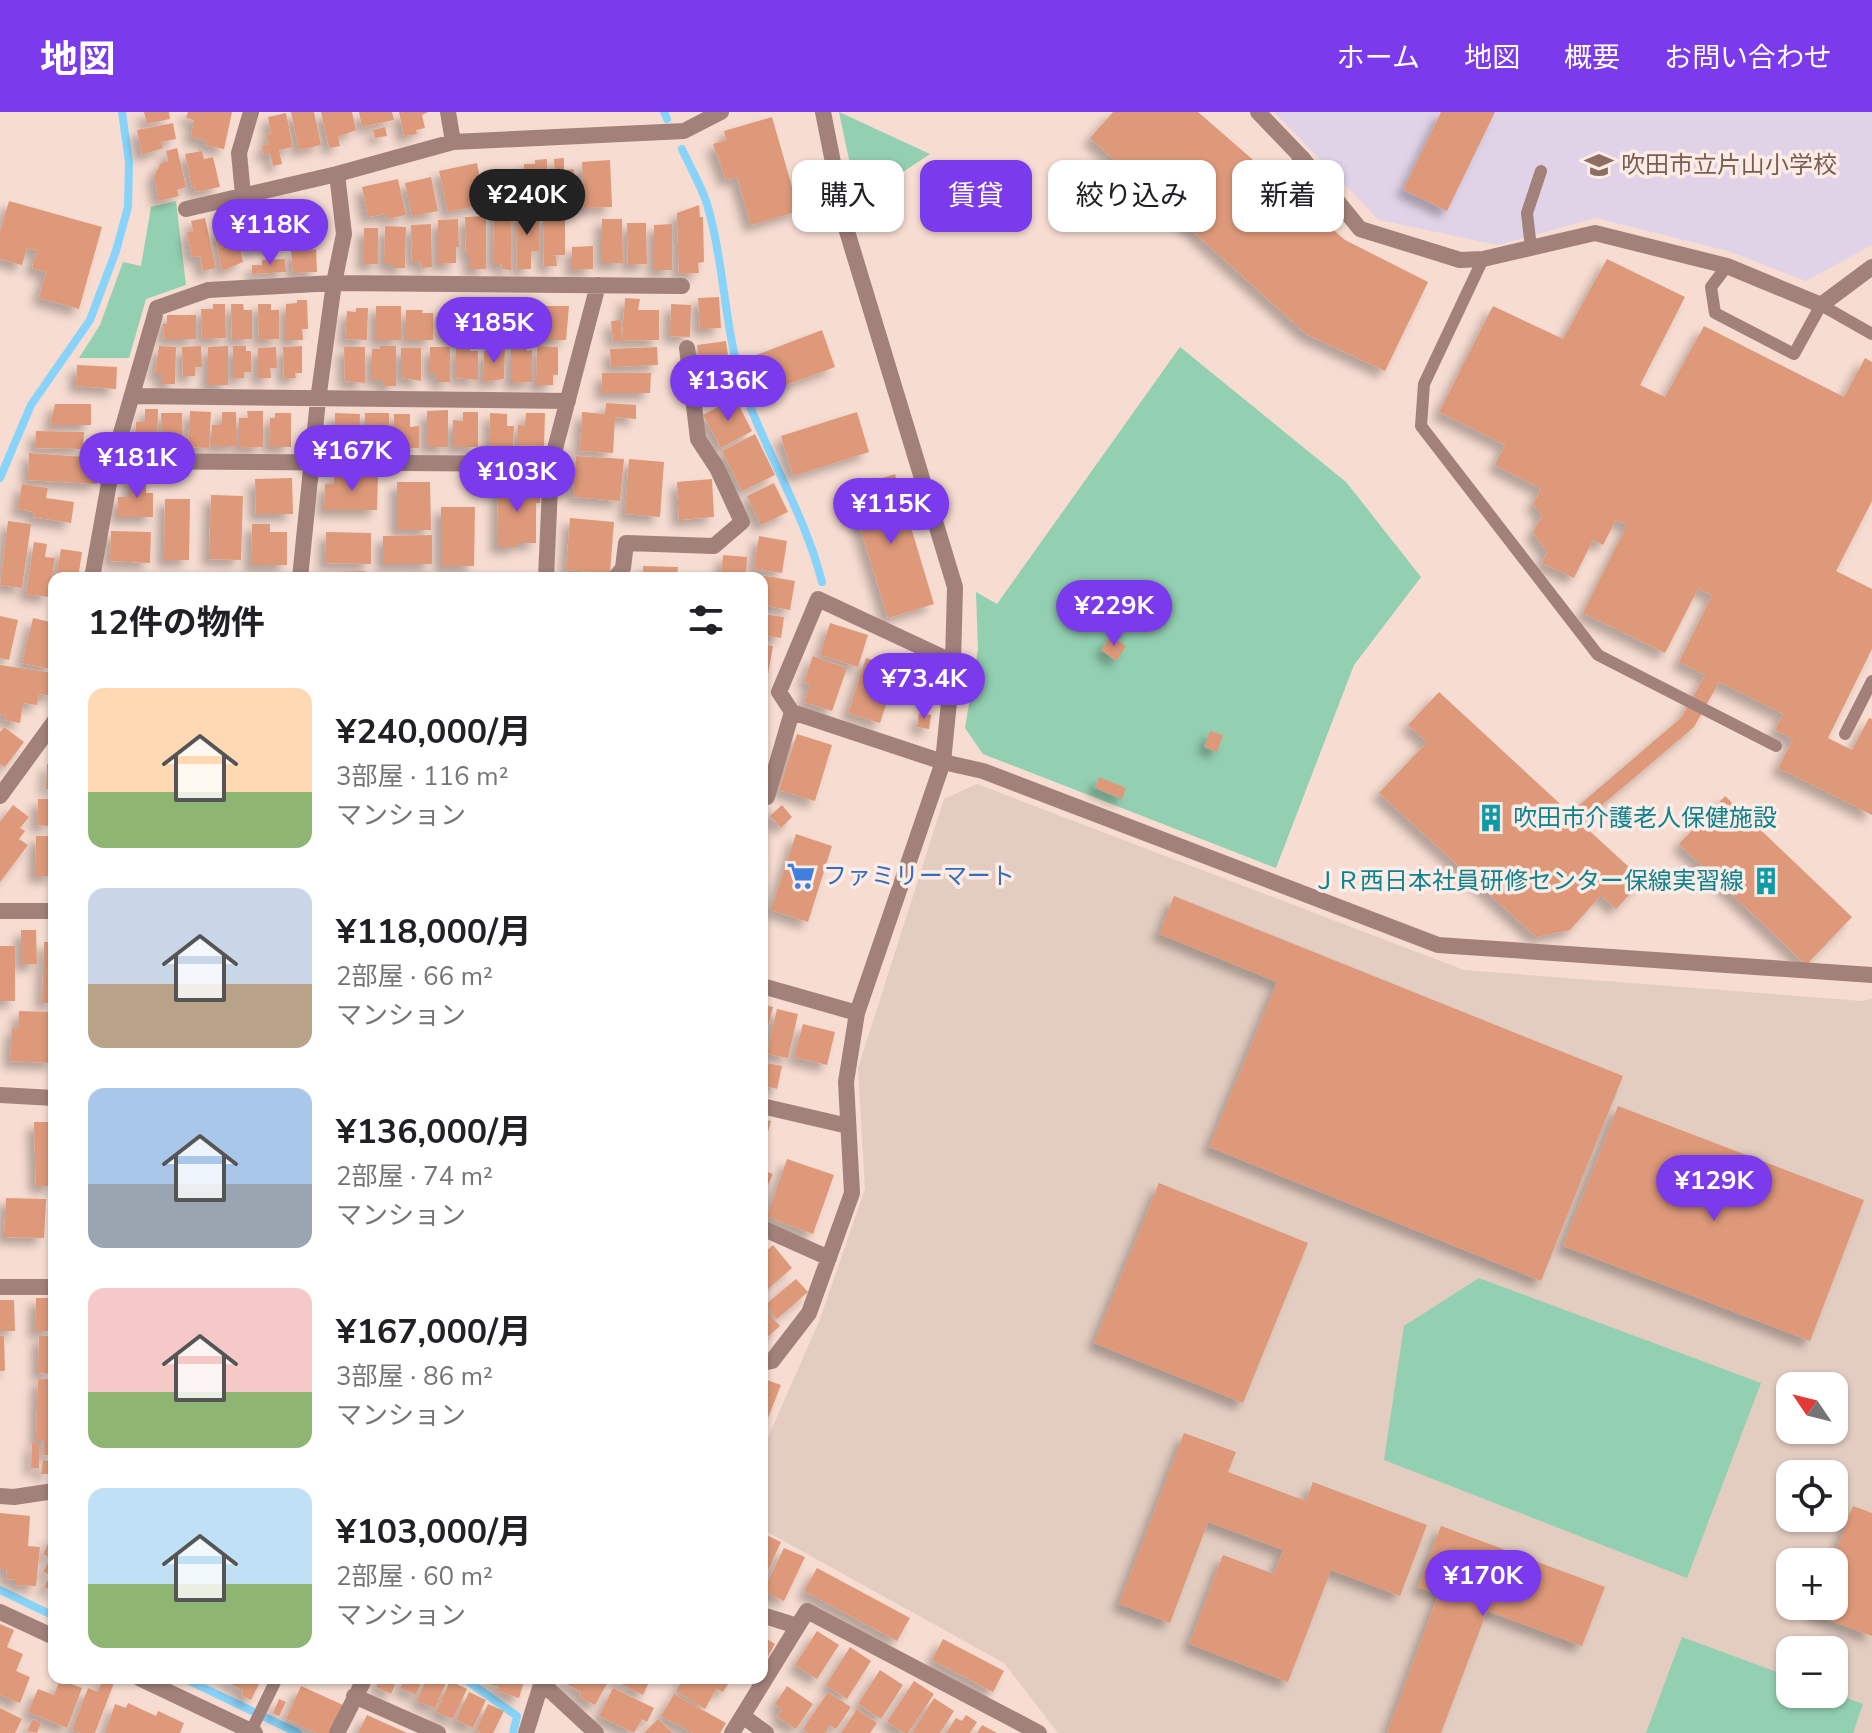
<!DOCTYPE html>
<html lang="ja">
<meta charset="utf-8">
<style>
:root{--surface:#fff;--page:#f6f6f6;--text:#202124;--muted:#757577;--accent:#7c3aed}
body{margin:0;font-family:"Nunito Sans","Noto Sans JP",sans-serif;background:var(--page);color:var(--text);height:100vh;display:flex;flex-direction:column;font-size:30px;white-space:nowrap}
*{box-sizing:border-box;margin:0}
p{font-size:26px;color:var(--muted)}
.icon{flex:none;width:44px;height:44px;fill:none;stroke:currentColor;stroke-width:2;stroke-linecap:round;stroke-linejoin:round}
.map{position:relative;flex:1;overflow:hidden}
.drawer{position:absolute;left:48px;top:460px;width:720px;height:1112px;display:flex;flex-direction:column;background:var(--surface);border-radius:16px;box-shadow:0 2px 6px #0004}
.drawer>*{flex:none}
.banner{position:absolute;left:792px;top:48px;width:760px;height:72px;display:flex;gap:16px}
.needle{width:52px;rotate:305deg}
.fabs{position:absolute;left:1776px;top:1260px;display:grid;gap:16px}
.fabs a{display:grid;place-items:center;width:72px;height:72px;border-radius:16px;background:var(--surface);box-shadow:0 2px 6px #0004;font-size:40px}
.price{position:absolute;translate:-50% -68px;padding:0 18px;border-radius:28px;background:var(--accent);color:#fff;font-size:26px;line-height:52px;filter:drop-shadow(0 2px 4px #0008)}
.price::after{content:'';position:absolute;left:50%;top:48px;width:24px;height:18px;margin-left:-12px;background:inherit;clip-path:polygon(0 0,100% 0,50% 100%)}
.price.current{background:#222;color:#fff}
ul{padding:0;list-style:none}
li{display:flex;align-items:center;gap:24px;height:200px;padding:0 40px}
li span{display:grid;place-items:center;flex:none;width:224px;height:160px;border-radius:16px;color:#555}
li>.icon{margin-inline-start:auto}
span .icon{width:96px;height:96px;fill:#fffc;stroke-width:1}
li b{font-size:34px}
h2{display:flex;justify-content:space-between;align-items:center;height:96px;padding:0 40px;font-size:34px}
.pill{padding:0 28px;border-radius:16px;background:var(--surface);box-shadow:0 2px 6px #0004;font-size:28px;line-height:72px}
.pill.current{background:var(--accent);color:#fff}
header{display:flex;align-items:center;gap:48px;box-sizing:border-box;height:112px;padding:0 40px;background:var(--accent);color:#fff}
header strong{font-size:38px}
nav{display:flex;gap:44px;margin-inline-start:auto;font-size:28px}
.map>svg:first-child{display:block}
.commercial{fill:#e3cdc1;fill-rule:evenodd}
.education{fill:#e0d3e7}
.green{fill:#93cfb1}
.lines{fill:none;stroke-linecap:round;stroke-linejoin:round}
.stream{stroke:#87d3fa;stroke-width:8}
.building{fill:#de997a;filter:url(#shadow)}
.service{stroke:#a2817a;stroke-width:12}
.minor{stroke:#a2817a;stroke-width:16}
.tertiary{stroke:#a2817a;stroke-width:16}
.labels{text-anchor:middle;stroke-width:7;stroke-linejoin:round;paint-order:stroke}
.education-label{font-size:24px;fill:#785e54;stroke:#fcece5;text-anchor:start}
.culture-label{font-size:24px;fill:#0d838f;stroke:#fcece5;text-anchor:start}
.shop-label{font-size:24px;fill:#366cbe;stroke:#fcece5;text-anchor:start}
</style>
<header>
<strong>地図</strong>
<nav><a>ホーム</a><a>地図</a><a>概要</a><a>お問い合わせ</a></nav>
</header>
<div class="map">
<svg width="1872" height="1621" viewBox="0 0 1872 1621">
<defs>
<filter id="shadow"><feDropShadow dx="-7" dy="7" stdDeviation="4" flood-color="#0004"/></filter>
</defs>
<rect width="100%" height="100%" fill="#f6dcd1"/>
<path class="commercial" d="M977,672L1464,858L1862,889L1872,887V1621H1058L1004,1551L762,1417V1339L820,1207L865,1077L858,956L944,687ZM1790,1274H1834V1318H1790ZM1790,1362H1834V1406H1790ZM1790,1450H1834V1494H1790ZM1790,1538H1834V1582H1790Z"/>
<path class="education" d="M1274,0H1872V133L1806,169L1728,139L1596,106L1498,133L1379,108Z"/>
<path class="green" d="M839,0L930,42L858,90Z
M176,89L186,173L146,187L129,246H79L100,213L123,150L141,154L151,95Z
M1180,235L1346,370L1421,465L1354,553L1276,756L983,642L965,616L978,537L976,480L997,492Z
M1479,1166L1761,1271L1687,1466L1384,1348L1404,1214Z
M1682,1525L1790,1565V1582L1834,1581L1863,1592L1853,1621H1646Z"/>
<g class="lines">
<path class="stream" d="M664,0L667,7
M682,37C690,55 701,73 707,92C725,153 724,218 744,278C767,343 805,403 822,470
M0,366L31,293L90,208L116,139L128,95L129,50L122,0
M0,1478L54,1504
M183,1566L298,1621
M463,1566L517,1604L513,1621"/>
</g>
<path class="building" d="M144,0H169L170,7L147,12Z
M188,0H232L224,37L205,33L206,29L191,25L194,8L186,6Z
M291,0H314L321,33L299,38Z
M321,0H352L356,18L338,25L340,34L329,36Z
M359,0H392L394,8L362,15Z
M399,0H428L422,3L425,16L416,18L417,22L404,24Z
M1113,0H1198L1345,128L1428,170L1385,259L1306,222L1090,26Z
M1441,0H1495L1447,99L1403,78Z
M286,1L293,35L279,38L282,52L273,54L270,41L264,43L262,34L269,32L266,23L271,21L268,5Z
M772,5L799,99L751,113L737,65L726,68L713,32L726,28L724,19Z
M173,11L176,27L161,30L163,36L142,43L137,18Z
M385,15L387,24L375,26L373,18Z
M177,36L186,75L177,78L179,84L159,89L154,64L161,51L168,49L166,39Z
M202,39L204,47L213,45L220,75L196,80L195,75L192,76L185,42Z
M564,46V58L574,57L576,87L556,88L554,47Z
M547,47L548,77H543V92L521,93L519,59L524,60V52H535V48Z
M610,48L612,95L584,96L582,50Z
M477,51L482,78L477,79L480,93L448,100L439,59Z
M431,65L438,99L412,104L405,71Z
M398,67L406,103L386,107L385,102L368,105L362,75Z
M514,74L516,91L498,93L495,77Z
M489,78L491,87L483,88L481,80Z
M9,89L102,115L79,197L39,186L46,160L32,156L37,138L27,136L22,153L0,147V120Z
M310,89L311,95H315L320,120L301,124L294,92Z
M699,93L700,105H703L704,150L698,151L699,161L679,162L677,101Z
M259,97L260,105L281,99L287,127L272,131V134L249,140L240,102Z
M516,99H539V139H531V157H517Z
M494,101H511V158L502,157V152H493Z
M565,102V143H550L556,144L557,154H544L543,103Z
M486,104V157H470V142H466L465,105Z
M205,106L216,156L203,159L200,144L192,145L187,120L193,119L191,109Z
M458,107L459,135H456V151L438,152V108Z
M602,107H622L623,151H602Z
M627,111H646L647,152L628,153Z
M431,112L432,155L422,156V150H412L411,113Z
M672,112V158H654V113Z
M385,114L406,115L405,156H393V152H384Z
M236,115L243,150L222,159L214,119Z
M364,116H378V152H364Z
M593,134V157L572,158V135Z
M316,137L317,160L293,161L291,139Z
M285,147L286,160L252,162V153H262V148Z
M1607,147L1685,185L1640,273L1665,285L1704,214L1844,285L1865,246L1872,250V389L1836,459L1872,477V537L1828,626L1852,638L1869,606L1872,607V703L1778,656L1793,627L1775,618L1783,602L1719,570L1694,615L1581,711L1643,768L1616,797L1601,783L1570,818L1536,825L1379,681L1427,630L1408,613L1439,580L1570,701L1682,605L1705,563L1679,550L1712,483L1698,477L1665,541L1583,501L1627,413L1616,408L1603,433L1593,428L1574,466L1542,451L1547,440L1533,421L1542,403L1533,392L1541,377L1495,353L1505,333L1439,300L1493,194L1563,227Z
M719,185L721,216L700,217L698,186Z
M625,186L640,187L638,198H659V228L613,229L611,209L621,208L622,228Z
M297,188H307L308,217H302L303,228H286V192L297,191Z
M213,192H225L226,226L202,227L201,197H213Z
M231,192H243L244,198H252V227H232Z
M258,192H271V198H279V227L259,228Z
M671,192L691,193L690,225L670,224Z
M509,193H535V229L510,228Z
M376,194H401V228H376Z
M542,194H569L566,228H542Z
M356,196H368L367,228L345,227L347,199L356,200Z
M468,196L469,230H454V224H442L441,197Z
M475,196H501V228L476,229Z
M406,198H423L422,201H433V228H406Z
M167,203H196V227H164L163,212H167Z
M822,218L835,255L759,283L746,247Z
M726,229L729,251L700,255L697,233Z
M159,234L176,235L175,272H162V262H155Z
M201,234L202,255H195V264H183L182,235Z
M228,234V273H208V235Z
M233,234H246V239H251V260H244V266H233Z
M302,234V261H295L296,266H284L283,235Z
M380,234H396V274H384V268H372V237H380Z
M527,234V239L532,238V270L511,271V235Z
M537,234L558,235V263H553V273H536Z
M276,235L277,256H270L271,266H258V236Z
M344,235H365V271L345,269Z
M430,235H450V270H437V262H430Z
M456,235H470V239H478V268L456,266Z
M491,235L505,236L504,267L483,270L484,239H491Z
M657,235L658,253L611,255L610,237Z
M401,236H421V269L401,266Z
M77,253L117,255L116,277L76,274Z
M731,254L737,275L708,283L702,262Z
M602,261H651L650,281H602Z
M735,286L752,319L721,336L703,303Z
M606,291L636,293V307L615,305L613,341L580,339L582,300L605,302Z
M55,292H91V313H50Z
M145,297H158L157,336L135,335L136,310H145Z
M448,298V335H427V299Z
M190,299L211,300L209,336L188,335Z
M247,299H263V335L239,336V306H248Z
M222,300H236L237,334H212V313H222Z
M463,300H478V335H453V308L463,309Z
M857,300L869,340L793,364L781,324Z
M161,301H182L183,334H162Z
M275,301H291V335H269L270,306H275Z
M335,301L360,302L359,334H334Z
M365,301H389V334H365Z
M490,301L507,302V314H514L513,336L489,335Z
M526,301H545L544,334L518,333V313L525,314Z
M394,302H410V315L419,314V336H394Z
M36,319L84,320L83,337L35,336Z
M755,322L775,363L742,379L722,339Z
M29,341L99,346L97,372L28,368Z
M576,344L624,347L620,389L573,385Z
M629,347L664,350L660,405L625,402Z
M334,362H378L377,398H324L325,372H334Z
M895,362L934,492L888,506L848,377Z
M129,364H146V381H153V405H118V385H129Z
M292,366L293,402H256L255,367Z
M712,367L714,405L679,408L677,370Z
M397,370H430L431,418H397Z
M774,371L788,400L761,413L747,384Z
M22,372L48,376L46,386L74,390L71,411L33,405L34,400L18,397Z
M498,373H541L540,391H536V431H517V435H497Z
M211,383L243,384L241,448L209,447Z
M165,387H190L189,448H164Z
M441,395H475L474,454H441Z
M570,406L614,410L610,461L566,458Z
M8,409L31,412L22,476L0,473Z
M252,412H270V420H287V453H251Z
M111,419L151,420L150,451L110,449Z
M326,420L371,421V452L325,451Z
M432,423V452H383V424Z
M759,424L787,429L782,461L754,457Z
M34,430L47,432L45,445L55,446L49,485L26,482Z
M61,437L82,440L78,466H56Z
M723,443L747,445L746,466H721Z
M643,454L678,455L677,466H643Z
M365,459V466H331V460Z
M436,461V466H405L404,462Z
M681,462L705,463L704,466H681Z
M754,462L795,469L790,498L762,493V466H753Z
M762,502L784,505L781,526L762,523Z
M0,504L18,508L9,548L0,546Z
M33,506L54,511V558L22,551Z
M830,511L868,523L858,555L820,543Z
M1111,524L1126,534L1116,549L1101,538Z
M762,532L773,534L765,579H762Z
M813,544L847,556L832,599L804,590L810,572L804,570Z
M866,546L898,556L880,611L848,601Z
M0,553L54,561V584L39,582L37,593L23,591L20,611L4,608L5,603L0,602Z
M919,601L931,603L929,617L917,615Z
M4,615L24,630L5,655L0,652V620Z
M1210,619L1223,623L1217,640L1204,635Z
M797,622L832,633L815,689L779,678Z
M47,652H54V677H46Z
M1099,665L1126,676L1122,687L1095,676Z
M1725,684L1852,805L1806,853L1679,732Z
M38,687H54V707H50L49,714L37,713Z
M13,693L29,705L20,716L25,719L19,727L28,733L0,770V710Z
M782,693L792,705L781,716L770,704Z
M796,722L832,734L808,810L771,798Z
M36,724H54V764H35Z
M1174,784L1623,964L1541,1169L1209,1035L1277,870L1159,822Z
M21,818H36L37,852H21Z
M44,830H54V891H42Z
M0,834H15V889H0Z
M762,892L773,895L763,936H762Z
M777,897L798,902L788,946L767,942Z
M19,899L54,900V951L10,949L12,916L18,917Z
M803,912L835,920L827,953L794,945Z
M762,950L782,954L777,977L762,973Z
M1618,994L1864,1088L1810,1229L1563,1134Z
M762,1007L771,1009L763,1038H762Z
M34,1010H54V1074H36Z
M787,1047L834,1063L813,1122L767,1105Z
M762,1058L773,1062L762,1087Z
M1159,1071L1308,1131L1243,1291L1094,1231Z
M6,1086L46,1087L44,1126L4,1125Z
M773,1133L792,1156L762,1182V1143Z
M796,1167L808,1180L777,1207L765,1193Z
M36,1186H54V1219H35Z
M0,1188H14L15,1219H0Z
M762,1194L780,1214L762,1230Z
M0,1224H4L5,1259H0Z
M39,1224H54V1262L38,1261Z
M38,1267H54V1344L44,1343V1328H36Z
M767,1268L781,1273L762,1321V1279Z
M1184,1321L1236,1340L1228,1360L1306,1389L1313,1370L1427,1413L1400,1484L1331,1458L1288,1570L1189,1532L1223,1443L1274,1462L1283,1438L1208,1410L1170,1511L1119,1492Z
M32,1331H40L39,1356H31Z
M43,1348L50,1349L48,1362H41Z
M1853,1394L1872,1401V1524L1812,1502L1815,1494H1834L1832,1450Z
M0,1401L30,1404L28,1434L40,1435L36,1474L16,1473V1468L6,1467L7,1457H0Z
M1441,1414L1605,1475L1582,1534L1487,1499L1441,1621H1387L1438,1483L1418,1475Z
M54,1420V1480L44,1475L50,1463L43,1460L50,1446L43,1442Z
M762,1421L781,1430L762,1472Z
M784,1436L805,1445L784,1489L763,1479Z
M817,1456L910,1506L897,1529L804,1479Z
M0,1512L14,1518L7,1535L23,1542L16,1559L30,1565L20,1591L0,1583Z
M817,1519L839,1533L817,1567L795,1553Z
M762,1524L775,1532L762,1555Z
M943,1527L1004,1559L993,1580L932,1548Z
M850,1535L871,1549L847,1587L826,1573Z
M880,1558L903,1573L881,1607L858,1592Z
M103,1566L115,1568L95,1621H81L72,1618L88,1576L98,1580Z
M228,1566H262L251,1588L241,1583L243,1578L226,1570Z
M380,1566H398L391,1582L376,1575Z
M405,1566H423L416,1583L400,1576Z
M427,1566H448L435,1596L417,1589Z
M485,1566H525L519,1586L498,1579L499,1575L483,1570Z
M562,1566H596L607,1572L595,1593L579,1585L581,1580L561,1569Z
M609,1566H651L643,1583Z
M684,1566H732L723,1580L716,1577L705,1597L676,1579Z
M60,1568L82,1576L67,1616L28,1600L38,1577L54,1583Z
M450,1569L467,1577L453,1607L436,1600Z
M914,1569L934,1582L908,1621H904L887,1610Z
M301,1574L343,1593L331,1621H316L286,1607Z
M787,1574L813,1592L796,1617L777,1605L782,1598L775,1592Z
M613,1576L654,1596L647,1610L642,1607L634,1621L599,1604Z
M469,1580L486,1588L473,1616L456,1608Z
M828,1580L851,1595L836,1617L830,1613L825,1621H808L803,1617Z
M674,1582L726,1611L720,1621H693L661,1604Z
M934,1586L954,1599L940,1621H912Z
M279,1587L286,1590L279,1604L273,1601Z
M128,1591L156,1604L158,1599L184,1611L180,1621H105L115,1592L126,1596Z
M488,1592L504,1599L493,1621H481L476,1619Z
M0,1596L22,1607L15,1621H0Z
M857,1597L877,1611L870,1621H841Z
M367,1603L407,1621H358Z
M966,1603L977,1610L970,1621H946L956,1606L962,1609Z
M33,1607L41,1611L37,1621L27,1619Z
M658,1607L673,1621H644Z
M982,1613L997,1621H977Z"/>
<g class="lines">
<path class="service" d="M1531,136L1527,101L1541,59
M1483,147L1424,272L1421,314L1598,543L1776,634
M1727,154L1711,175L1715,201L1794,242L1821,193L1872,222
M1845,622L1872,569
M251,1619L277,1566"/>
<path class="minor" d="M448,0L453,30
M1258,0L1303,47
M243,83L239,41L251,0
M186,97L337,62L453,30L684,19L721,0
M132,284L568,289
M113,349L551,352
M92,466L113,349L157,196L208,178L334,171L682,174
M300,466L318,288L334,171L344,122L337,62
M546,466L551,352L598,173
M615,466L623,456L626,431L714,434L742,410L717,356L698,327L687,236
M943,650L792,600L779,580L818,487L953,550
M0,684L54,610
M767,685L792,600
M0,799H54
M762,874L857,901L943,650L953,550L955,475L846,116L823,0
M0,983L54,986
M762,994L848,1014
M762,1116L829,1146
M0,1175H54
M762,1251L772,1249L809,1201L852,1081L846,970L857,901
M0,1384L14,1385L54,1379
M0,1500L54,1525
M762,1503L797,1514
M139,1566L255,1621
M542,1571L596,1621
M354,1584L438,1621
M744,1605L766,1621
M337,1621L365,1566
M526,1621L543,1566
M732,1621L807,1499L1039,1621"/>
<path class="tertiary" d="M1280,72L1303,47L1360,117L1460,148L1483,147L1595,121L1727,154L1821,193L1872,155
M943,650L983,659L1438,833L1872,863"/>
</g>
<defs>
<symbol id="school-bare" viewBox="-9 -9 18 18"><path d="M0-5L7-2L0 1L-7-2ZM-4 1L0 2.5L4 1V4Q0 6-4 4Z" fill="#8d6e63" stroke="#fcece5" stroke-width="2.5" paint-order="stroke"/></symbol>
<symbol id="building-bare" viewBox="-9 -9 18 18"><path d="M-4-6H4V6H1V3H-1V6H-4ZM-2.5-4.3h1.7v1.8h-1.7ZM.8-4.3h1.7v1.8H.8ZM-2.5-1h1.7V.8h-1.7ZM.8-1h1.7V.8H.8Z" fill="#0f9aa8" stroke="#fcece5" stroke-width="2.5" paint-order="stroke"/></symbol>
<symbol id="supermarket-bare" viewBox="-9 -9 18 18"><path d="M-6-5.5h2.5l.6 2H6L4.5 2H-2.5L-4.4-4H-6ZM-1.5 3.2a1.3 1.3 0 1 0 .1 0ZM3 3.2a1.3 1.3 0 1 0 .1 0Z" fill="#3f7fe0" stroke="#fcece5" stroke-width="2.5" paint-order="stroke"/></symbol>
</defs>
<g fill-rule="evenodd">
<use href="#school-bare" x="1579" y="33" width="40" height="40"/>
<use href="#building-bare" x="1471" y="686" width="40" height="40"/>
<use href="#supermarket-bare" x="781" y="744" width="40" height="40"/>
<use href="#building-bare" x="1746" y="749" width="40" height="40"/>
</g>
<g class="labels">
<g class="education-label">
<text x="1621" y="61">吹田市立片山小学校</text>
</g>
<g class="culture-label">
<text x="1513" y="714">吹田市介護老人保健施設</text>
<text x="1744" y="777" text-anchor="end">ＪＲ西日本社員研修センター保線実習線</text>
</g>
<g class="shop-label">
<text x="823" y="772">ファミリーマート</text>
</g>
</g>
</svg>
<div class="fabs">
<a><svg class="needle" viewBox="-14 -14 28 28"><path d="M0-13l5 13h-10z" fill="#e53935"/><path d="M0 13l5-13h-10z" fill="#757577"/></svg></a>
<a><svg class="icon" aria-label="locate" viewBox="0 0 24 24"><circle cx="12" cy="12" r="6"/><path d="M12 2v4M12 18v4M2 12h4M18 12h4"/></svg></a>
<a>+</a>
<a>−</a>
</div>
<b class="price current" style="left:527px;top:125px">¥240K</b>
<b class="price" style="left:270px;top:155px">¥118K</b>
<b class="price" style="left:494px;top:253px">¥185K</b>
<b class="price" style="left:728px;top:311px">¥136K</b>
<b class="price" style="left:352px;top:381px">¥167K</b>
<b class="price" style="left:137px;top:388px">¥181K</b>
<b class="price" style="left:517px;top:402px">¥103K</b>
<b class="price" style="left:891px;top:434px">¥115K</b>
<b class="price" style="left:1114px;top:536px">¥229K</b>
<b class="price" style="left:924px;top:609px">¥73.4K</b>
<b class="price" style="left:1714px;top:1111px">¥129K</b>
<b class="price" style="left:1483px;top:1506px">¥170K</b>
<div class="banner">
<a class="pill">購入</a>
<a class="pill current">賃貸</a>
<a class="pill">絞り込み</a>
<a class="pill">新着</a>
</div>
<section class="drawer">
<h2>12件の物件<svg class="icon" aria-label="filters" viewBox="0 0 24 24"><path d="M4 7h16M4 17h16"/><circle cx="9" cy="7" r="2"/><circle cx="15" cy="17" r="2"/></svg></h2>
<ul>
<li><span style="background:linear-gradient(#ffd9b3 65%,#8fb573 0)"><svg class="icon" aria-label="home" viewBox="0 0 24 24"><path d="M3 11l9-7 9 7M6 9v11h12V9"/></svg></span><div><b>¥240,000/月</b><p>3部屋 · 116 m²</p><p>マンション</p></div></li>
<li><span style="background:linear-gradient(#c9d6e8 60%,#b9a48a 0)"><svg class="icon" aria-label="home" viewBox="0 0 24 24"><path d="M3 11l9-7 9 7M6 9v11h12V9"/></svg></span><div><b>¥118,000/月</b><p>2部屋 · 66 m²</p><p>マンション</p></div></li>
<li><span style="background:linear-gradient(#a9c7e8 60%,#9aa5b1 0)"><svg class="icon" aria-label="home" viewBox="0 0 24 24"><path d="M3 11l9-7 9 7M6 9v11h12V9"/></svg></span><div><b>¥136,000/月</b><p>2部屋 · 74 m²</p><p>マンション</p></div></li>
<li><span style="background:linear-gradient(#f6c9c9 65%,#8fb573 0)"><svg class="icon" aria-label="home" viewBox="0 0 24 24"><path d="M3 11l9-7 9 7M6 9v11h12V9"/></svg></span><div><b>¥167,000/月</b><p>3部屋 · 86 m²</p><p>マンション</p></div></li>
<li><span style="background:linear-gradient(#bfe0f5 60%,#8fb573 0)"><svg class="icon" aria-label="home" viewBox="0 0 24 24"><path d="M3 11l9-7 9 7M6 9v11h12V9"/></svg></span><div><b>¥103,000/月</b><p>2部屋 · 60 m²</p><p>マンション</p></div></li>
</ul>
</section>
</div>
